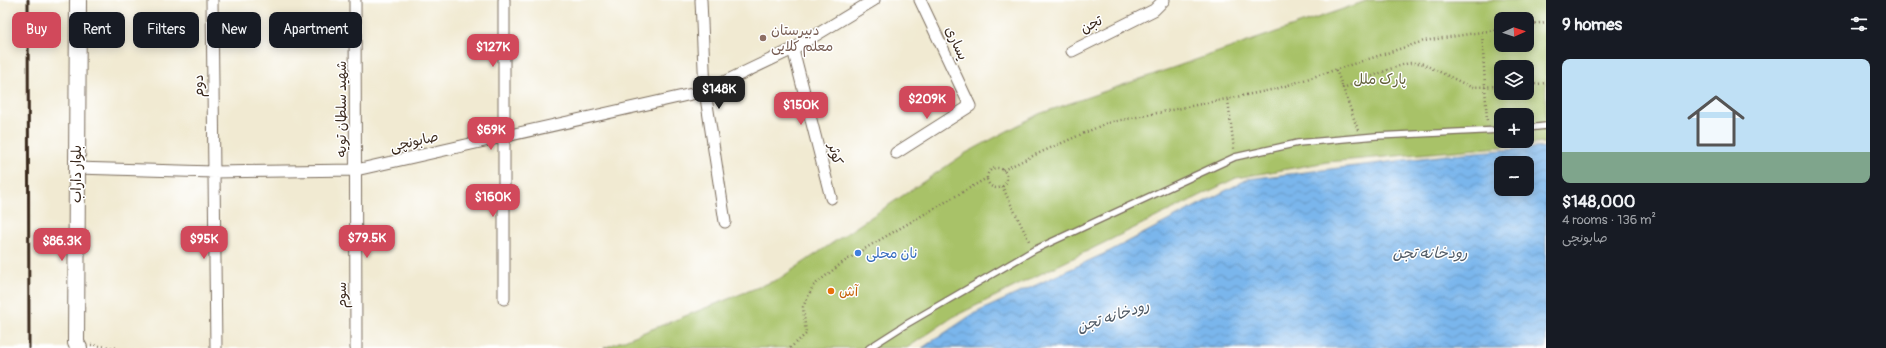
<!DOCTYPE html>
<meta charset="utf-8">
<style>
:root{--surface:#171b24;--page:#20242c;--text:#f1f3f6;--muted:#9ea1a6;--accent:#d1495b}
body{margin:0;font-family:Pangolin,"Playpen Sans Arabic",sans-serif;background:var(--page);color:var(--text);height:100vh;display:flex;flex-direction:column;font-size:15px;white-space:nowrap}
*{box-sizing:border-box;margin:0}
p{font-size:13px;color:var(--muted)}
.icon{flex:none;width:22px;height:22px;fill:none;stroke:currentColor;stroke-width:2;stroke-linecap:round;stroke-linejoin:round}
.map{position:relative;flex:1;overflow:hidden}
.side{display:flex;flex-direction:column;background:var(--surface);width:340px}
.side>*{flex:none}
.hud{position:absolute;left:12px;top:12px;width:380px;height:36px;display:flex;gap:8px}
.needle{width:26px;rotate:87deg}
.buttons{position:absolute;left:1494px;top:12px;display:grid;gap:8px}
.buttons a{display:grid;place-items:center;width:40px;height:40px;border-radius:8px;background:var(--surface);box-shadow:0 2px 10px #0003;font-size:20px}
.price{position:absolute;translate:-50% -34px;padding:0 9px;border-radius:8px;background:var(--accent);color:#fff;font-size:13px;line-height:26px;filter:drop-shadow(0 1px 2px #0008)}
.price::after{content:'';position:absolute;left:50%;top:24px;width:12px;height:9px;margin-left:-6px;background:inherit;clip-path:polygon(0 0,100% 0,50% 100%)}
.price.on{background:#222;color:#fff}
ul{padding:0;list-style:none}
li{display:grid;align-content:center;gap:8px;height:212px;padding:0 16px}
li span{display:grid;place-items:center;height:124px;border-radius:8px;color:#555}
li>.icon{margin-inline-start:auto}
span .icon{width:72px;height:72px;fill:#fffc;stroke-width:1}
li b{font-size:17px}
h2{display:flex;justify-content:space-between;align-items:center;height:48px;padding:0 16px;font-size:17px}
.pill{padding:0 14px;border-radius:8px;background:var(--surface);box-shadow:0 2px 10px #0003;font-size:14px;line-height:36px}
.pill.on{background:var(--accent);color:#fff}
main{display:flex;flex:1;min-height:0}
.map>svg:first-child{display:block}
.green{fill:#a8c268;stroke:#727643;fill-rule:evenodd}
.water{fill:url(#water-waves);stroke:#5a7085;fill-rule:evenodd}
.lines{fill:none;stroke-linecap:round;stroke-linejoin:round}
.lane-casing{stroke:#7b6d5d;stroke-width:8}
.street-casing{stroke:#7b6d5d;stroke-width:13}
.secondary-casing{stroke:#7b6d5d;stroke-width:18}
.path{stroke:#7b6d5d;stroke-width:2.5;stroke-dasharray:1 3;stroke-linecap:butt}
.lane{stroke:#fff;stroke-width:5.5}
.street{stroke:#fff;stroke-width:11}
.secondary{stroke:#fff;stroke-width:16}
.rail{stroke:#3b2a1e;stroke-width:3}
.education-dot{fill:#8d6e63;stroke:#fff;stroke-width:1.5}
.shop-dot{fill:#3f7fe0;stroke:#fff;stroke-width:1.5}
.food-dot{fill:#e8710a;stroke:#fff;stroke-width:1.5}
.labels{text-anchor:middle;stroke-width:3;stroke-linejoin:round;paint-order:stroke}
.street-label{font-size:14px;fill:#3b2a1e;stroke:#fff}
.education-label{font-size:14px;fill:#785e54;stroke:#fff;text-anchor:start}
.park-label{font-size:14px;fill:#615f38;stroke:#fff}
.shop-label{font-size:14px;fill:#366cbe;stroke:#fff;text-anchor:start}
.food-label{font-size:14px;fill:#c56008;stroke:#fff;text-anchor:start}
.water-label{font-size:15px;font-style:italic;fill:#515b66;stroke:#fff}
</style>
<main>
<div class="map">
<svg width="1546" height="348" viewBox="0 0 1546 348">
<defs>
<pattern id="water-waves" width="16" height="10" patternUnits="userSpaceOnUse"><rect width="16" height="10" fill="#7ab6ec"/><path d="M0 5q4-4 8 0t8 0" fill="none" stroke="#6594bf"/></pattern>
</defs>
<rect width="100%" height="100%" fill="#fff"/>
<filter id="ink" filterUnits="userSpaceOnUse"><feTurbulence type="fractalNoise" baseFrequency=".025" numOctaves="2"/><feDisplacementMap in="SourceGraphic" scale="8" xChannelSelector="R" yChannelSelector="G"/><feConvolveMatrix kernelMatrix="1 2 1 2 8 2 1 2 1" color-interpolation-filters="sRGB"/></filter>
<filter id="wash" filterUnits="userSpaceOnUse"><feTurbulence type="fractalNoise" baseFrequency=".012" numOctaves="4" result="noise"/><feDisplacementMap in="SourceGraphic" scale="16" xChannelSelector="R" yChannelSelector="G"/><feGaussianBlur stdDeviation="0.9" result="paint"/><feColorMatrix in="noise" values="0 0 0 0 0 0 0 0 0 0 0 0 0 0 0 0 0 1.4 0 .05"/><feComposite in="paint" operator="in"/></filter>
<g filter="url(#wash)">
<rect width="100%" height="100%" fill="#f1ead2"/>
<path class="green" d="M1369,0H1546V143L1327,162L1236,178L953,317L907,348H604L779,279L966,153L1039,114ZM1501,19H1527V45H1501ZM1501,67H1527V93H1501ZM1501,115H1527V141H1501Z"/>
<path class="water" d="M1546,147V348H922L973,314L1110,251L1248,179L1464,153ZM1501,163H1527V189H1501Z"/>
</g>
<g filter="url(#ink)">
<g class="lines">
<defs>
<path id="lane" d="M1527,128L1546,126
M869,348L905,325L1034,250L1235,157L1298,143L1376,136L1501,130"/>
<path id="street" d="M212,0L216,348
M355,0L356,348
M701,0L705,91L725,222
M793,49L831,198
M1072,51L1154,10L1164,0
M896,153L970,106L920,0
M76,168L214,172L356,170L705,91L793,49L874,0
M504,299V0"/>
<path id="secondary" d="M78,0L76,343L79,348"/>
</defs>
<use href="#lane" class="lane-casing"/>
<use href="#street" class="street-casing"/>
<use href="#secondary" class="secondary-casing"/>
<path class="path" d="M1527,25L1546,22
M1482,32L1501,29
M1336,70L1343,88
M1527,85L1546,83
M1228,100L1234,149
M1358,130L1343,88L1390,69L1409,63H1421L1471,87L1501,86
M987 178a10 10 0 1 1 20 0a10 10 0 1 1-20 0Z
M1003,170L1037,154L1107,123L1276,89L1424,41L1482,32L1487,122
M1002,186L1030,243
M91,345L117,348
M790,348L806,334L803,307L813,286L842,263L871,245L987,178"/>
<use href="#lane" class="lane"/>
<use href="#street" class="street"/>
<use href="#secondary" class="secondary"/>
<path class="rail" d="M28,0L29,348"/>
</g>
</g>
<circle class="education-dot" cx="763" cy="38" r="4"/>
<circle class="shop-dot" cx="858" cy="253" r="4"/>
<circle class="food-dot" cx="831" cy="291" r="4"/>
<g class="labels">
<g class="street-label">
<text transform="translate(1091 24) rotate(-27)" y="5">تجن</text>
<text transform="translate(957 43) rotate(65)" y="5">یساری</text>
<text transform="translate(198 86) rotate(-91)" y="5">دوم</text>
<text transform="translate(341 109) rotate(-90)" y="5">شهید سلطان تویه</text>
<text transform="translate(414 141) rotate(-13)" y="5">صابونچی</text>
<text transform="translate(836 154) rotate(75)" y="5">کوثر</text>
<text transform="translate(76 174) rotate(-90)" y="5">بلوار داراب</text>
<text transform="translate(341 295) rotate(-90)" y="5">سوم</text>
</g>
<g class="education-label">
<text x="771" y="35">دبیرستان<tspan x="771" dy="16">معلم کلایی</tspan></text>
</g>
<g class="park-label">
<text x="1380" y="84">پارک ملل</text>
</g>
<g class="shop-label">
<text x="866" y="258">نان محلی</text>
</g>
<g class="food-label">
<text x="839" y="296">آش</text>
</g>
<g class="water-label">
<text x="1430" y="258">رودخانه تجن</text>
<text transform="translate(1113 316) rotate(-18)" y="5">رودخانه تجن</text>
</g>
</g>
</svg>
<div class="buttons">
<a><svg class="needle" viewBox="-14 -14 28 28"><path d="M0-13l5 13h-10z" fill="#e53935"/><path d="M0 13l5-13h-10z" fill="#9ea1a6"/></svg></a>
<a><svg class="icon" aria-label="layers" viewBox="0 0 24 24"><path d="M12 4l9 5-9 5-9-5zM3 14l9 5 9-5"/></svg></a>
<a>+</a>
<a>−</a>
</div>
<b class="price" style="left:493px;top:68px">$127K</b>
<b class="price on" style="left:719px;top:110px">$148K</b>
<b class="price" style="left:927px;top:120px">$209K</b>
<b class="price" style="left:801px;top:126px">$150K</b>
<b class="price" style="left:491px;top:151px">$69K</b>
<b class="price" style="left:493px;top:218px">$160K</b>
<b class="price" style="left:367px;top:259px">$79.5K</b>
<b class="price" style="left:204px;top:260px">$95K</b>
<b class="price" style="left:62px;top:262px">$86.3K</b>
<div class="hud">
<a class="pill on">Buy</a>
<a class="pill">Rent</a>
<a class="pill">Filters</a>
<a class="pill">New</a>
<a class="pill">Apartment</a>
</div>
</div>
<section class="side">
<h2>9 homes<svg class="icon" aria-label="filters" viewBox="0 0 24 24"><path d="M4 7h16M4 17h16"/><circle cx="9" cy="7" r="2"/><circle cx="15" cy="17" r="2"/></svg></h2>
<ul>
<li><span style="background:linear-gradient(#bfe0f5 75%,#7fa58c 0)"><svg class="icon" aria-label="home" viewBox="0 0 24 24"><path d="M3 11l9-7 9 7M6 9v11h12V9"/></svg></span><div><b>$148,000</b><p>4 rooms · 136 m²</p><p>صابونچی</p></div></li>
</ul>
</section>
</main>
